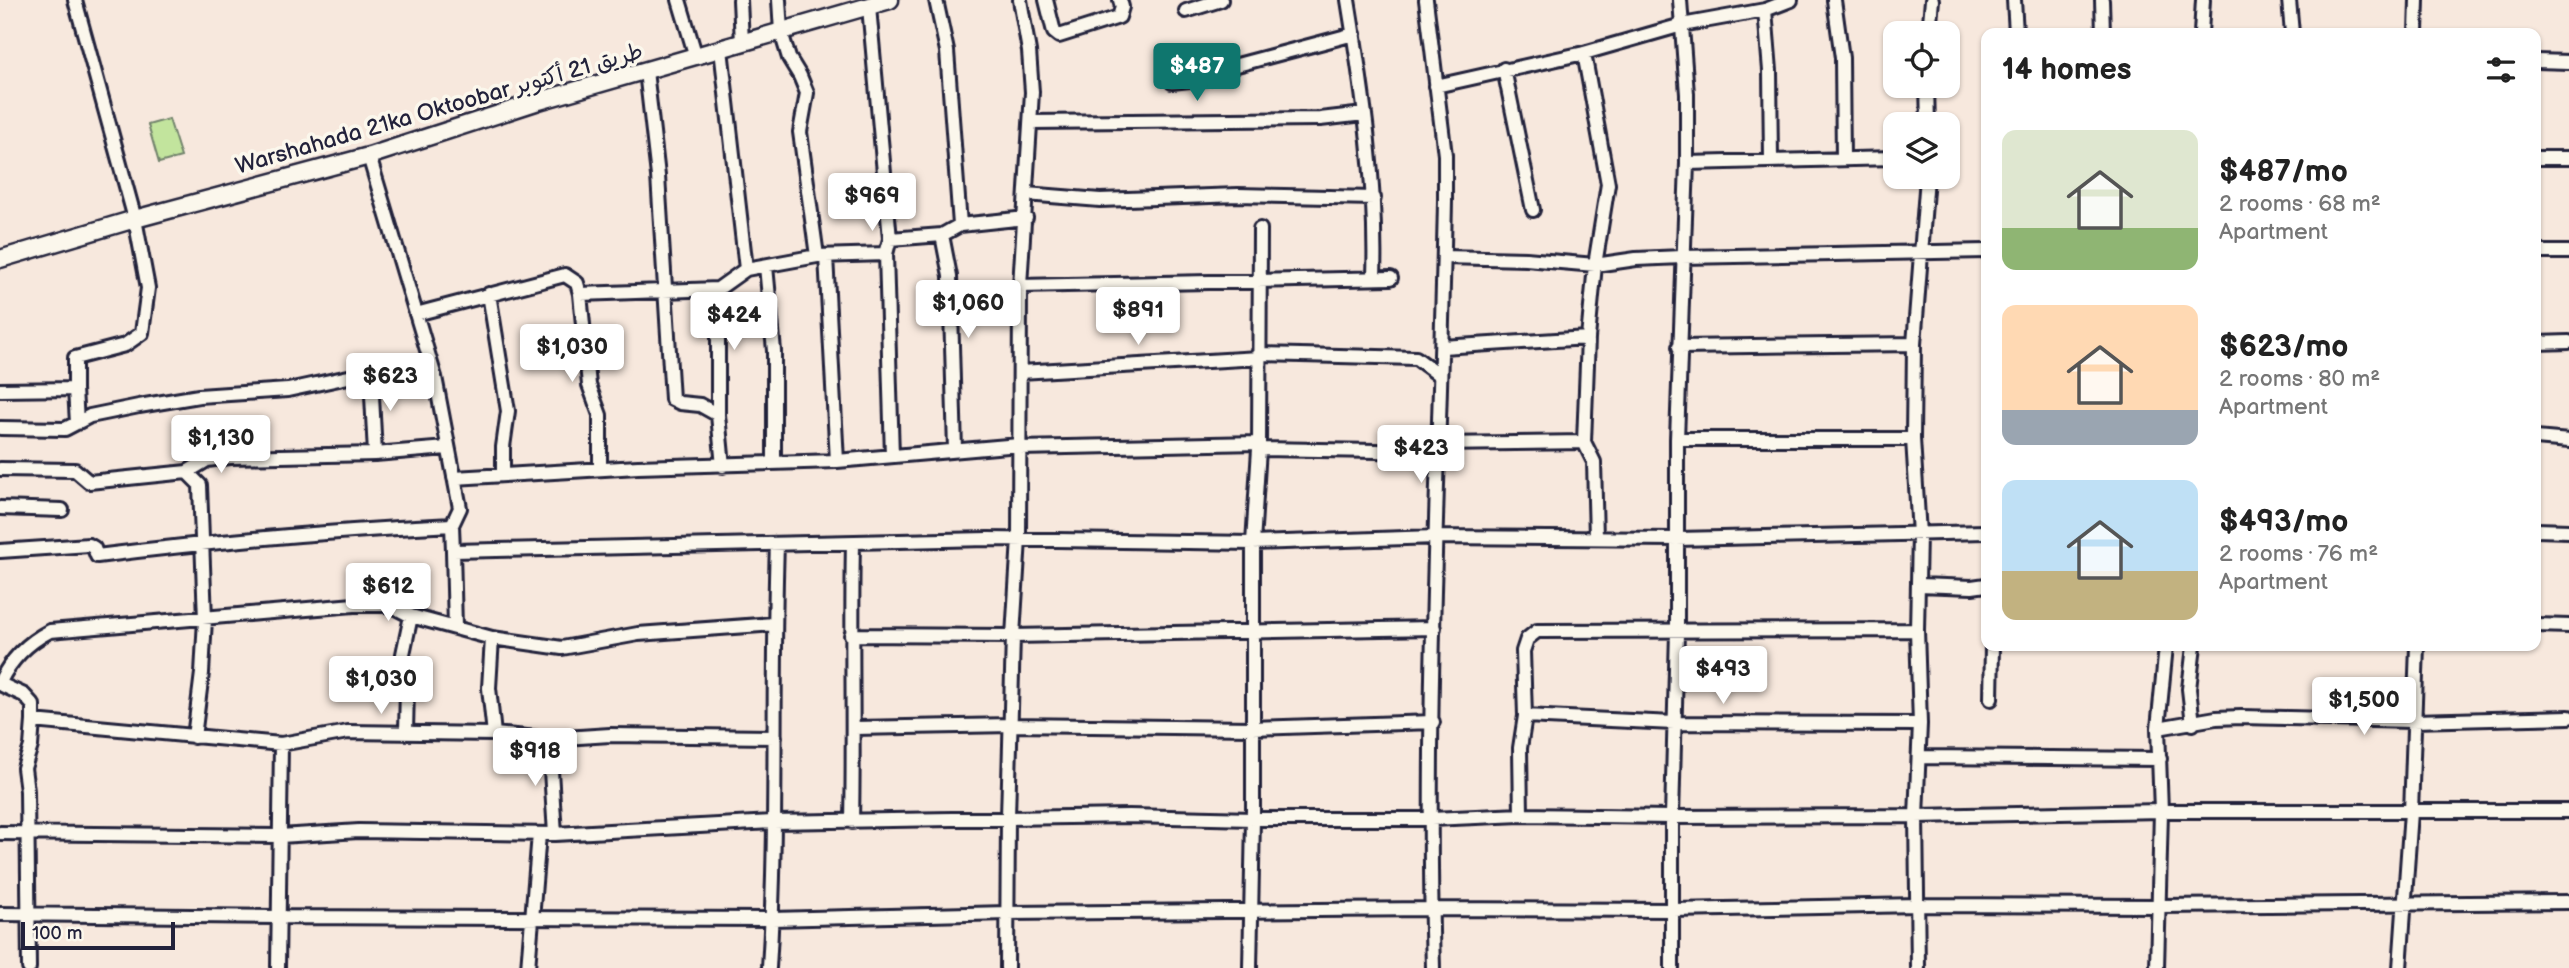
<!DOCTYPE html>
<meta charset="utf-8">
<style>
:root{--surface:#fff;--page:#f6f6f6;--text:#222;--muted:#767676;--accent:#0f766e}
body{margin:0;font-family:"Balsamiq Sans","Playpen Sans Arabic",sans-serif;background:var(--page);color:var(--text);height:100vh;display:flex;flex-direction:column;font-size:26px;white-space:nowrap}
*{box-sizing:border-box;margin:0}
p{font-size:23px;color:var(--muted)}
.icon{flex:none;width:38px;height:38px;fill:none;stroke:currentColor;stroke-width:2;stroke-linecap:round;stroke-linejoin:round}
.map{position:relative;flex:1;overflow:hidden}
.details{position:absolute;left:1981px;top:28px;width:560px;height:623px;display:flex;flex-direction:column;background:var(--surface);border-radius:14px;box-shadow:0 2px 5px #0004}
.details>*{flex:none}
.controls{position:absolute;left:1883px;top:21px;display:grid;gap:14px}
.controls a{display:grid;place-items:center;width:77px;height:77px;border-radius:14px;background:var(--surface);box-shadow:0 2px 5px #0004;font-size:35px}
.scale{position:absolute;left:21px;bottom:18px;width:154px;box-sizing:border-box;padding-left:7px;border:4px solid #22223b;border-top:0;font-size:19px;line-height:24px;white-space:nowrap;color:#22223b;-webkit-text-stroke:5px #fbf7ec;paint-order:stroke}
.price{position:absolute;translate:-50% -60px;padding:0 16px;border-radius:7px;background:#fff;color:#222;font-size:23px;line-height:46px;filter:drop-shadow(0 2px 4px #0008)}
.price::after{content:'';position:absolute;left:50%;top:42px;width:21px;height:16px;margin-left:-10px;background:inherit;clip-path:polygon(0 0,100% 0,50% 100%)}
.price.active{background:var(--accent);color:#fff}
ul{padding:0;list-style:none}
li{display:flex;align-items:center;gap:21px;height:175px;padding:0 21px}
li span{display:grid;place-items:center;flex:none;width:196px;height:140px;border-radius:14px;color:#555}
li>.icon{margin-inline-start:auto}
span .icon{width:84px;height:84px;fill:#fffc;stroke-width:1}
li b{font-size:30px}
h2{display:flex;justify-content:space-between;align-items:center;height:84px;padding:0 21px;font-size:30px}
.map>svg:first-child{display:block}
.green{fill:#c2e49d;stroke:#72836c;stroke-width:2}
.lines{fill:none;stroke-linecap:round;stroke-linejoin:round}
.minor-casing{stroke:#22223b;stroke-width:18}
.major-casing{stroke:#22223b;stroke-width:21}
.minor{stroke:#fbf7ec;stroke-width:12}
.major{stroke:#fbf7ec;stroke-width:16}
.labels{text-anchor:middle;stroke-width:7;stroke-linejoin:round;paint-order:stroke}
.street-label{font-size:23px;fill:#22223b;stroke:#fbf7ec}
</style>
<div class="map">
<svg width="2569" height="968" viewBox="0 0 2569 968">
<rect width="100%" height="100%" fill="#f7e8dd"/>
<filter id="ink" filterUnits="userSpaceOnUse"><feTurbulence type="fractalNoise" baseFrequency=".0143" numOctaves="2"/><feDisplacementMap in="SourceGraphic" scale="14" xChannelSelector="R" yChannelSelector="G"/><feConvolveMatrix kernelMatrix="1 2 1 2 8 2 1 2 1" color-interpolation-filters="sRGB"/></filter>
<g filter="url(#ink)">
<path class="green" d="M169,119L181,157L159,163L148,125Z"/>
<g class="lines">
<defs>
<path id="minor" d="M75,0L135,219L148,288L142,333L125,345L75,358V389
M679,0L696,57
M740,0L742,43
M779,0L781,32L789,58L800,76L807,93L800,132L817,256
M936,0L947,51L960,225
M1046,0L1054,32L1059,36L1119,17L1122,7L1120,0
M1348,0C1363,92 1377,185 1374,278
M1426,0L1445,155V201C1440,456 1425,712 1433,968
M1834,0L1842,58L1843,159
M2014,0L2016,33
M2102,0L2103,33
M2289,0L2292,33
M869,7L890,239L886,254L892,456
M1765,10L1770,71L1771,160
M1186,11L1221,0
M1929,33L1932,0
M2201,33L2203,0
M2416,33L2417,0
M721,49L746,269L817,256L886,254
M1584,53L1608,184L1595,265L1588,338L1584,442L1594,462L1596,538
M2536,61L2569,62
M1504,69L1533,210
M646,71L658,176L672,399L680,403L700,405L718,415L723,466
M1172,82L1208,78L1222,69L1354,34
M1436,86L1584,53L1682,25L1765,10L1791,0
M1927,86L1928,124
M1031,122L1320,119L1364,114
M369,156L435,377L460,508L452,525L453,551L988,539L1253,543L1436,537L1677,539L1986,532
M2536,158H2569
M1687,163L1895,158
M1026,194L1100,200L1238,195L1374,198
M942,235L950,276L955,450
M890,239L942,235L960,225L1026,218
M2536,252H2569
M826,256L837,461
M1444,257L1526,259L1595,265L1636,259L1682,257L1986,251
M766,266L774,351V463
M1020,286L1391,278
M718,289V415
M489,294L508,411L503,447V475
M580,294L589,385L600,415V469
M416,314L565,275L577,283L580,294L718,289L746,269
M2536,343L2569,342
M1442,347L1588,338
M1679,347L1914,344
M1258,354L1416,358L1439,375
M1020,372L1259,358
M371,376L375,454
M0,390L75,389L77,423
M0,428L65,429L90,416L139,406L199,396L288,390L353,376L435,377
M2536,438L2569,441
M1677,439H1913
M1438,444L1584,442
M1019,448L1259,443
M1259,449L1377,451L1437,455
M0,469L75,470L89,482L187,472L207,460L230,457L375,454L447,448
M187,472L200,485L205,619L202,673L194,737
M454,478L638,467L837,461L1019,445
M0,508L62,510
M2536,530L2569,531
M0,551L89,545L94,548L97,556C215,541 333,531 452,525
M453,551L455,627
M1919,585L1972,587L1986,585
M2536,625L2569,626
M851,635L1013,636L1434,628
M492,638L489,688L494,734
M0,682C11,659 27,643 50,631L354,605H390L411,616L492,638L562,648L638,634L774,624
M0,684L24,695L33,705V721L281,744L348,732L494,734L549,739L610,735L775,737
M1991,699L1992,646
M1525,716L1674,723L1920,724
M2193,724L2189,689L2194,646
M854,728L1012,725L1252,728L1433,722
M2158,728L2216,718L2241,717L2413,721L2569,717
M406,732L407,688L403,654L411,616
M549,739L555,834
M1920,757L2160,759
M1521,815L1520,748L1525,716L1523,651L1527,639L1537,631L1917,630
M852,822C854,728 851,636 853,543
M0,833L280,836L359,831L555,834L773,822L1129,816L1253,819H1431L1521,815L1672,817L1916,816L2161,811H2569
M0,914L279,917L772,919L1007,913L1431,909L1673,910L1918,905L2160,906L2569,902
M29,968L27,791L24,768L31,746L33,721
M278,968L281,744
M528,968L539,834
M769,968C778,827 772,685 777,544
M1007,968L1008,817L1013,636L1019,539L1020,286L1032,92L1029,51L1020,0
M1250,968L1253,819V543L1259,449L1260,229
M1672,968V817L1677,632V439L1687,163V94L1680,0
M1918,968L1916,816L1920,724L1917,630L1919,534L1913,439L1914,344L1927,177
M2157,968L2161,811L2158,728L2166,646
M2400,968L2411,812L2417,646"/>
<path id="major" d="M0,259L135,219L369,156L539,101L890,0"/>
</defs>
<use href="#minor" class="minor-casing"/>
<use href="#major" class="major-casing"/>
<use href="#minor" class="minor"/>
<use href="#major" class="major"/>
</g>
</g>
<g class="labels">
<g class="street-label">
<text transform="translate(439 108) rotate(-16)" y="8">Warshahada 21ka Oktoobar طريق 21 أكتوبر</text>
</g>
</g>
</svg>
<div class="controls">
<a><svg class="icon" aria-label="locate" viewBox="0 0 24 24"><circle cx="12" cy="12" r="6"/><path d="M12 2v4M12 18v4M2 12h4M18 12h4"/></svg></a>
<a><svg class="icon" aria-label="layers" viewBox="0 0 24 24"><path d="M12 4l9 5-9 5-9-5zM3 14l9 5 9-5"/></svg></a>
</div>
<div class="scale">100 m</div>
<b class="price active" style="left:1197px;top:103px">$487</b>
<b class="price" style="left:872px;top:233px">$969</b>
<b class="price" style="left:968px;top:340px">$1,060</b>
<b class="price" style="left:1138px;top:347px">$891</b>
<b class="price" style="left:734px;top:352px">$424</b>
<b class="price" style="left:572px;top:384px">$1,030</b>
<b class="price" style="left:390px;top:413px">$623</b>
<b class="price" style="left:221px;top:475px">$1,130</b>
<b class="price" style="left:1421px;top:485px">$423</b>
<b class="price" style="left:388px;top:623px">$612</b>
<b class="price" style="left:1723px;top:706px">$493</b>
<b class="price" style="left:381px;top:716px">$1,030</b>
<b class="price" style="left:2364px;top:737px">$1,500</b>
<b class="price" style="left:535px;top:788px">$918</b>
<section class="details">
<h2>14 homes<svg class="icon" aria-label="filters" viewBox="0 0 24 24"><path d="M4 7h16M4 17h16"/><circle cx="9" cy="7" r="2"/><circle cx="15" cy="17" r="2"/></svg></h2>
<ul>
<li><span style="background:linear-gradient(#dfe7d0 70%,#8fb573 0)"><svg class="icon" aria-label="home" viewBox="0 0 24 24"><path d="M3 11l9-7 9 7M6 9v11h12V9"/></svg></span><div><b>$487/mo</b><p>2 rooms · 68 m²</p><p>Apartment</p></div></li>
<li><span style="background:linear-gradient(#ffd9b3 75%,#9aa5b1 0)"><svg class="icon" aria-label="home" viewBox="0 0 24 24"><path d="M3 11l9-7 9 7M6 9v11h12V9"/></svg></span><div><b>$623/mo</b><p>2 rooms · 80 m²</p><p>Apartment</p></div></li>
<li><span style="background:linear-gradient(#bfe0f5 65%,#c2b280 0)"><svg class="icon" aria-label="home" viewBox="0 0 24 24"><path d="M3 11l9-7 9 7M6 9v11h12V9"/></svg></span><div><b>$493/mo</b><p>2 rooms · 76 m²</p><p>Apartment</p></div></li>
</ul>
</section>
</div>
